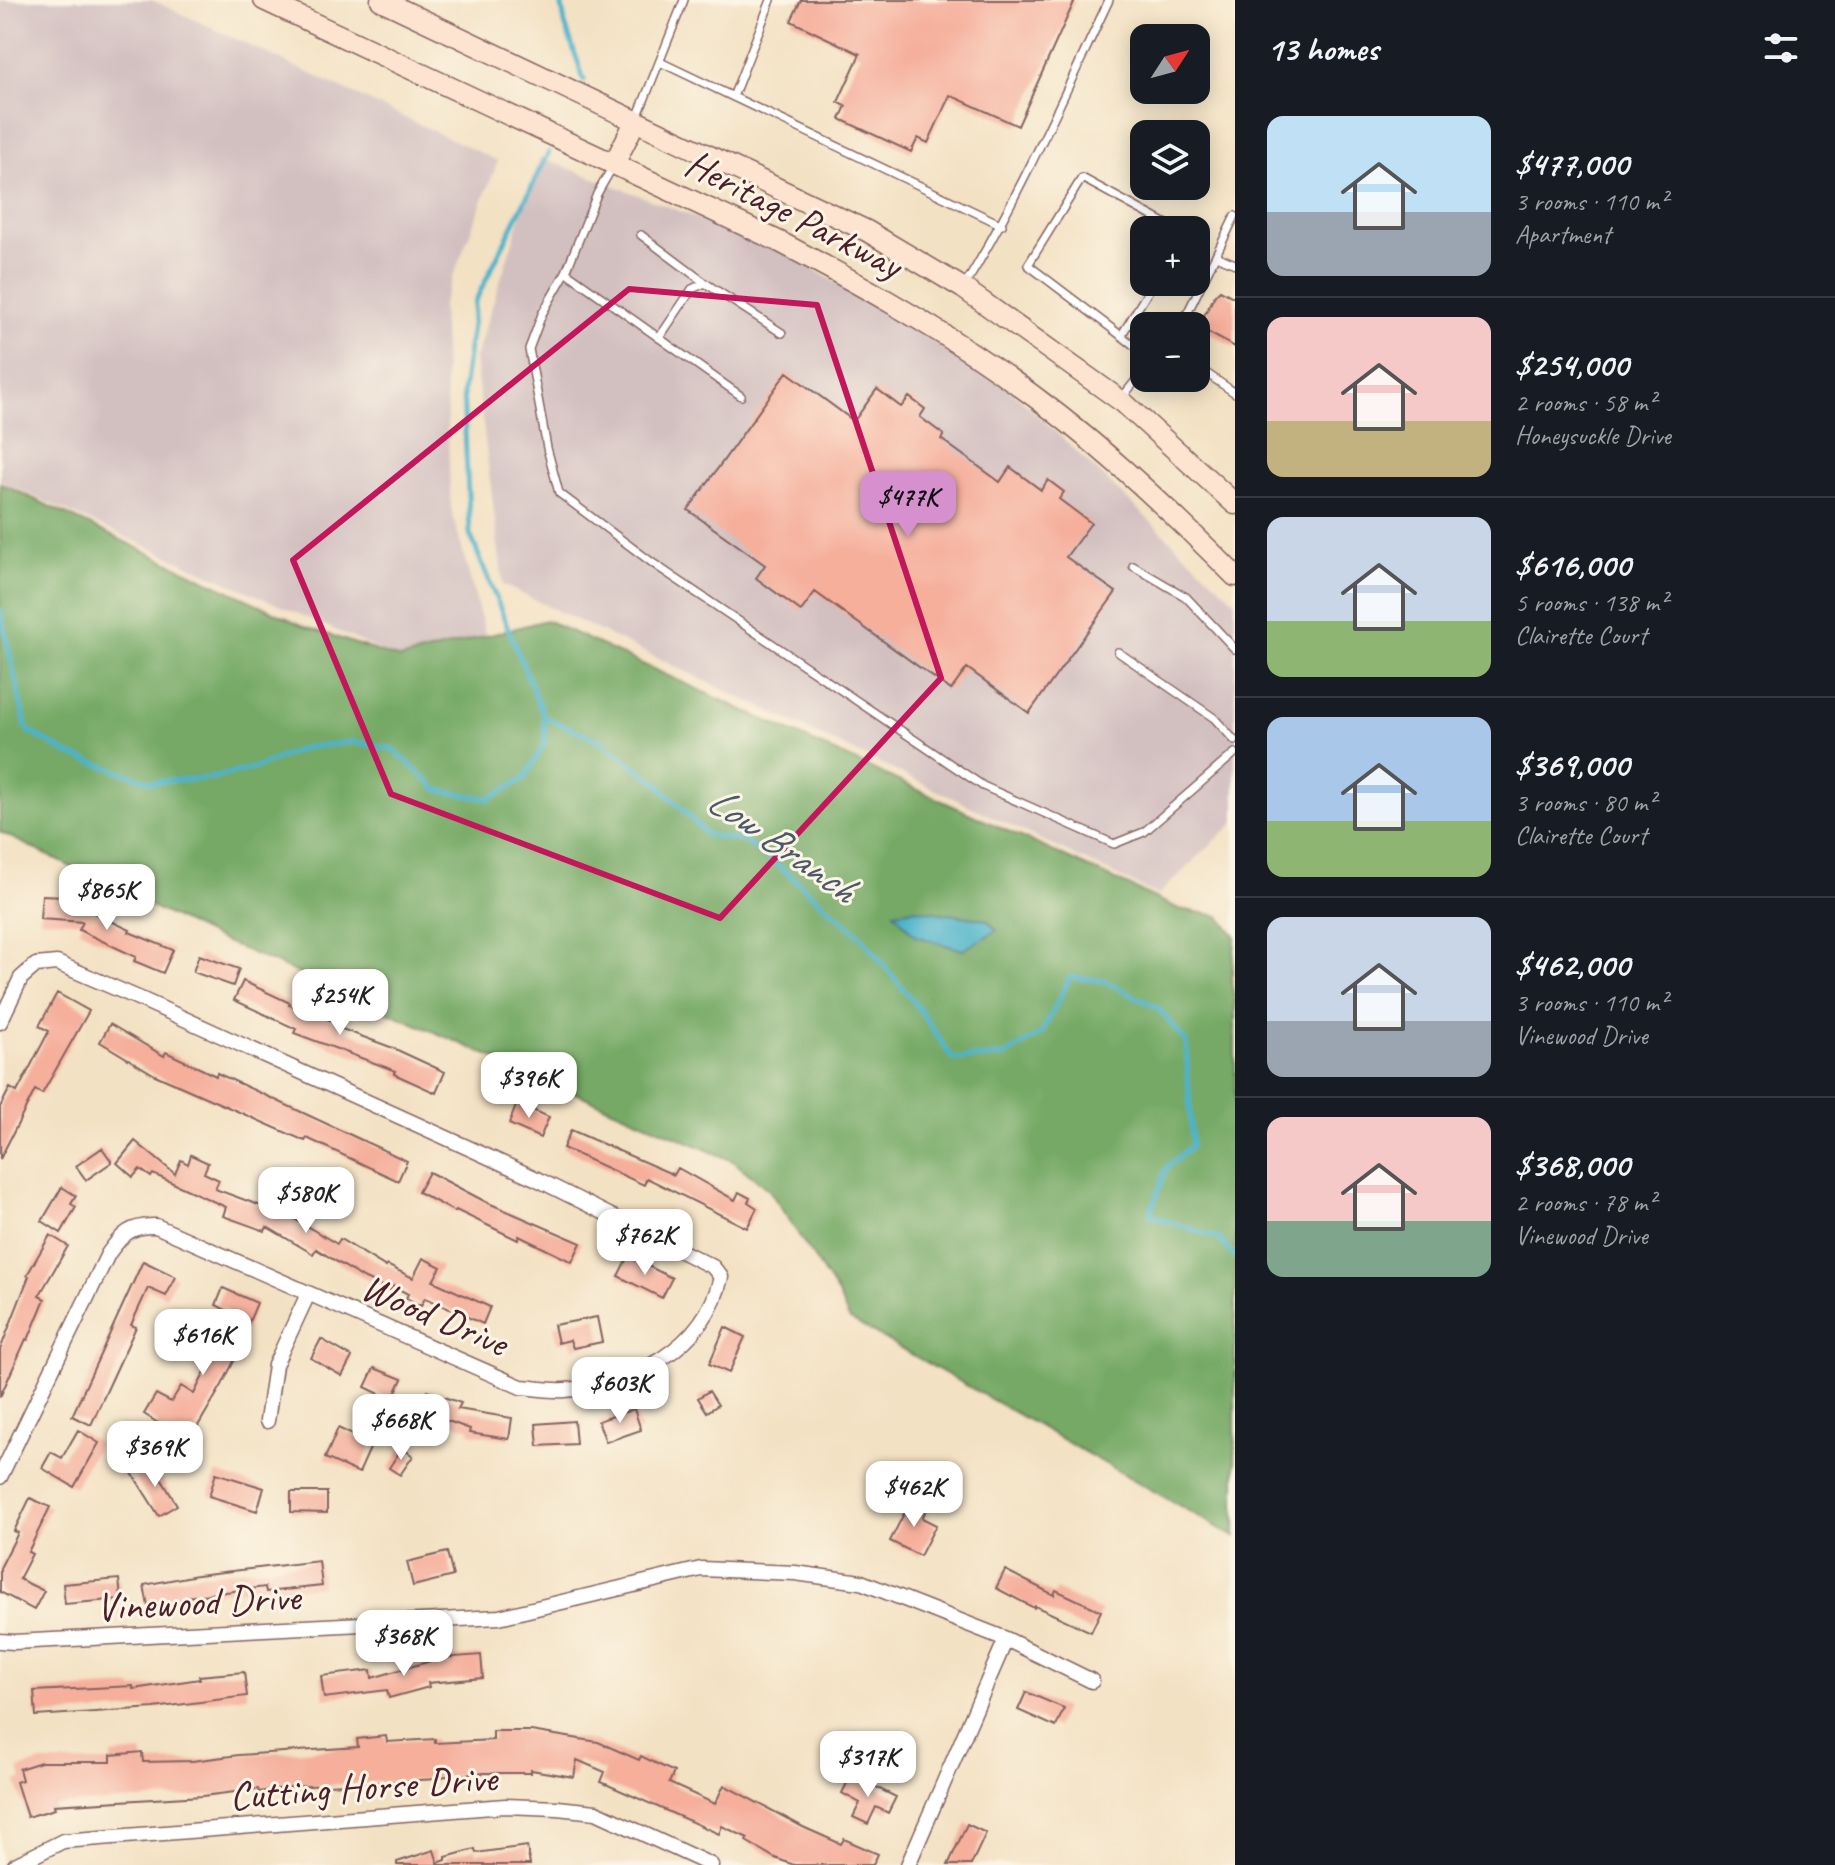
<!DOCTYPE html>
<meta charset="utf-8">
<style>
:root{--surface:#171b24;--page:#20242c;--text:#f1f3f6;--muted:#9ea1a6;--line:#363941;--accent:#d690ce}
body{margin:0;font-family:Caveat,sans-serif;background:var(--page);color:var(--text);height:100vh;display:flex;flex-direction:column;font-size:30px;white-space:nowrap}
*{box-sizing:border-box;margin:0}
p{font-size:26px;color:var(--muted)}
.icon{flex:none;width:44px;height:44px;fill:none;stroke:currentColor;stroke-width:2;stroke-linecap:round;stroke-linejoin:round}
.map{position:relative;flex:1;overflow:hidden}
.sheet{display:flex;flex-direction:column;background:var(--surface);width:600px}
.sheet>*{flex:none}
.needle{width:52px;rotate:54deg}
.controls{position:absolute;left:1130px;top:24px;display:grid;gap:16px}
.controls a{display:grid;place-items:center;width:80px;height:80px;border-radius:16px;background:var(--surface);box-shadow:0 4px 20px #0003;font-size:40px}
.price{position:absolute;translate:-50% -68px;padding:0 18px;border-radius:16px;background:#fff;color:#222;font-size:26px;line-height:52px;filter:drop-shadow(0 2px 4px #0008)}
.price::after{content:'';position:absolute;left:50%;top:48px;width:24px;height:18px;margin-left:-12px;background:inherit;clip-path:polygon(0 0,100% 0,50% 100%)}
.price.current{background:var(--accent);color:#111}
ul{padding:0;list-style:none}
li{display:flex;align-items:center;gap:24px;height:200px;padding:0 32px}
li+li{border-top:2px solid var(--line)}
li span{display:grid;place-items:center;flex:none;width:224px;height:160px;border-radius:16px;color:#555}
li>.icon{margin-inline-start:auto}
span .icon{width:96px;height:96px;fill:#fffc;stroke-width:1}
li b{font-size:34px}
h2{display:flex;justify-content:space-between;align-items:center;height:96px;padding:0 32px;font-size:34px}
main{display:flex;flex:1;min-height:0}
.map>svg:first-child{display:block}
.industrial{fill:#d2bfc0}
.forest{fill:#75a965;stroke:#606448;stroke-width:2}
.water{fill:#4bb3ca;stroke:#4a697a;stroke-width:2}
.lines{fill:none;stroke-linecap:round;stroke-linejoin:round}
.stream{stroke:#4bb3ca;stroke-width:5}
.building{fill:#f5af9b}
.lane-casing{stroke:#856360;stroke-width:10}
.street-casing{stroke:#856360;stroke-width:17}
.secondary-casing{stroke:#856360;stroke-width:23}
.lane{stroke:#fff;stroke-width:7}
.street{stroke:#fff;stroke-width:14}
.secondary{stroke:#fde4d1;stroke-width:20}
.marked{fill:none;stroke:#c2185b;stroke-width:6;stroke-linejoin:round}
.labels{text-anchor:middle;stroke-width:6;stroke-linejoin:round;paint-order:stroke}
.street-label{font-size:40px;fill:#4a1f2b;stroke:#fcf5e5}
.water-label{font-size:42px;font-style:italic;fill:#4a5a6b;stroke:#fcf5e5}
</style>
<main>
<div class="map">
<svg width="1235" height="1865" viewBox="0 0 1235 1865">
<rect width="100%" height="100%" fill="#fcf5e5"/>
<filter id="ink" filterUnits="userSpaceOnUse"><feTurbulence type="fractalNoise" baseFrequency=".0125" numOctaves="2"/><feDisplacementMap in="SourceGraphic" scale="16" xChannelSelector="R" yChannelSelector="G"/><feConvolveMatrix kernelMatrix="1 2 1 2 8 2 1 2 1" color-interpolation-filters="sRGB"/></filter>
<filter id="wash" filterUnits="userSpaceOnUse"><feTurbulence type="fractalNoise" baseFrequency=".006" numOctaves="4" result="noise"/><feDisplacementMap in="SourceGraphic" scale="32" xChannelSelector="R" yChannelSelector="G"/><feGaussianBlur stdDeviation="1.8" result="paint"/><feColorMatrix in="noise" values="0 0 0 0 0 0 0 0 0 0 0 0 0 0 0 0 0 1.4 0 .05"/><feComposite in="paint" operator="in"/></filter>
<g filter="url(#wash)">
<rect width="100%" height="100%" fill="#f3e1c3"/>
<path class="industrial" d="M0,0H152L498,161L442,305L451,508L486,637L400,659L0,481Z
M540,157L785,252L1009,388L1235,601V822L1158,895L503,585L475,359Z"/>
<path class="forest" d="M0,483L306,627L400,659L546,620L1179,909L1219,916L1235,935C1235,956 1228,980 1235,1000V1537L849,1319L838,1294L769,1190L733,1161L212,936L0,832Z"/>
<path class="water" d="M916,909L987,920L997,930L963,950L915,936L894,912Z"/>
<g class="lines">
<path class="stream" d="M561,0L565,24L584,80
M0,610L27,730L70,755L152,782L212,778L255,768L303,748L353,742L393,749L438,790L489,799L525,778L545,743L544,717L599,740L656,782L707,835L744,841L774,862L860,935L920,1010L953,1059L1005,1056L1042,1033L1070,977L1105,981L1158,1008L1186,1042L1192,1146L1166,1168L1150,1215L1218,1238L1235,1257
M544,717L470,534L463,392L475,302L549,152"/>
</g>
<g id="blocks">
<path class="building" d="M801,0H1075L1018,126L950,95L928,143L918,138L911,152L840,119L846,106L838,102L860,54L791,21Z
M1220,290L1235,298V347L1198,327L1215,295Z
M787,372L854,421L877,389L901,407L909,397L925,409L920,417L944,435L941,439L1000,482L1010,467L1041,490L1048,480L1064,492L1059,499L1091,523L1066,557L1116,592L1029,713L967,668L951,690L815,592L801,611L756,578L765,565L688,510Z
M42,895L62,896V902L73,903L130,930L129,932L173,950L163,973L134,961L136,957L79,930L83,922L40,919Z
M199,955L239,969L233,986L193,972Z
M243,981L290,1003L289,1005L341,1024L339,1028L393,1048L445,1072L436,1093L394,1074L396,1071L294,1033L296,1029L234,1000Z
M57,993L89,1011L42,1094L35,1090L0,1159V1107L10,1088L17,1092L49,1031L39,1026Z
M110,1024L164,1056L166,1052L216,1076L217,1073L407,1161L398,1181L307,1138L305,1141L155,1075L100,1042Z
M517,1103L549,1117L540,1138L509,1124Z
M571,1130L674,1175L678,1168L735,1200L739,1192L750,1198L748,1202L757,1208L747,1228L647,1178L644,1185L563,1148Z
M135,1141L175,1174L181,1160L188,1164L191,1155L208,1163L204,1173L219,1180L215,1189L291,1217L337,1244L340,1239L386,1267L387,1265L413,1278L423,1258L441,1267L433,1281L490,1307L483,1324L425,1298L421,1306L406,1298L408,1294L393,1286L390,1290L365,1279L316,1249L313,1254L267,1227L265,1231L223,1216L226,1207L153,1174L151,1177L140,1169L133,1177L117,1163Z
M102,1148L112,1162L86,1180L76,1166Z
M429,1172L486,1202L581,1243L572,1262L519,1236L518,1240L456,1210L455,1212L418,1192Z
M62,1187L76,1196L71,1204L76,1207L61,1233L42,1221Z
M50,1235L68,1246L39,1296L45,1299L28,1340L26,1339L0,1397V1350L29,1276L27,1275Z
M628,1256L672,1278L662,1298L618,1276Z
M143,1261L176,1277L166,1296L148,1288L131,1325L136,1327L91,1425L72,1416Z
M223,1288L257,1303L237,1350L239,1351L222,1385L189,1441L185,1438L179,1449L152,1433L158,1423L144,1414L156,1394L171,1402L181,1386L194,1394L226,1330L221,1327L228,1311L216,1305Z
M597,1317L602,1342L573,1348L570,1340L558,1343L554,1325Z
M725,1327L745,1337L729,1373L709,1364Z
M321,1339L352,1357L342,1376L311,1358Z
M374,1368L402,1379L392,1400L365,1387Z
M427,1391L461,1403L458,1409L512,1418L509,1439L469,1433L470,1429L420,1411Z
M709,1391L718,1405L707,1412L698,1398Z
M634,1409L641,1430L606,1442L598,1421Z
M574,1421L576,1444L538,1446L536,1424Z
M338,1428L372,1444L359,1473L325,1458Z
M78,1430L99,1443L74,1487L42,1468L51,1452L62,1458Z
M402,1448L413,1456L400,1475L389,1468Z
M151,1462L177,1505L159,1516L132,1473Z
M216,1473L264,1488L257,1511L209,1496Z
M291,1492H327V1513L291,1512Z
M30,1498L50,1507L28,1552L32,1554L19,1579L44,1591L34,1610L0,1592V1568L18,1533L14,1531Z
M912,1498L928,1506L922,1518L936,1525L920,1556L890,1541Z
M447,1552L453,1576L413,1586L407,1562Z
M319,1561L322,1586L266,1592L265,1587L187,1597V1600L148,1606L144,1585L197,1575Z
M1005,1570L1054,1595L1056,1590L1101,1611L1091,1632L1035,1606L1034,1608L996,1588Z
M119,1579L121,1599L65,1604L63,1584Z
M481,1655L483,1678L428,1683L429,1687L389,1698L387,1690L324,1698L321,1676L371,1670L372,1678L441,1658Z
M244,1672L247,1696L154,1708L36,1716L34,1691L133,1686V1689L200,1679L199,1676Z
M1026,1692L1064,1708L1056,1727L1018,1710Z
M493,1731H531L598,1742L639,1760L641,1756L674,1772L669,1783L715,1804L724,1785L803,1827L841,1844L844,1839L878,1854L873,1865H794L775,1858L746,1841L748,1838L722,1826L719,1834L601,1782L605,1772L577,1760L574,1777L531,1770V1773H485L437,1777V1779L291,1787L259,1792L258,1789L203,1796L54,1805L55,1809L27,1817L16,1782L22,1780L19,1769L41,1762H111V1755L142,1752L143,1762L192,1761L239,1755L358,1747L357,1739L386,1736L387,1742L435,1739V1743L493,1740Z
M851,1775L896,1797L888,1813L876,1807L868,1824L853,1817L860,1803L842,1793Z
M967,1824L986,1833L971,1865H948Z
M527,1846L530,1865H397V1862L434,1850L438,1863L446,1860V1857L475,1849L476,1853Z"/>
</g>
</g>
<g filter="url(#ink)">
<use href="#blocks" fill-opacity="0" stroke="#856360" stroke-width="2"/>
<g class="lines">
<defs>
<path id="lane" d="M660,62L1002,225
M733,97L771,0
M637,118L684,0
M613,166L597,194L566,272L542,314L529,349L547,448L559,493L654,564L983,786L1114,844L1144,832L1235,753
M641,235L705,283
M1216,256L1235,264
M566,272L741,396
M964,287C1020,195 1063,97 1109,0
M1181,326L1235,216
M1121,336L1154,282
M659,338L692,289L705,283L782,333
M1144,353L1028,265L1082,178L1172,227V230
M1196,366L1235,393
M1121,399L1144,370
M1133,566L1186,597L1235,649
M1118,652L1214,718L1235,741"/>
<path id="street" d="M0,1022L21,978L36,965L57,963L145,1001L537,1179L713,1267L721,1277C705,1348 633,1385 565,1390C551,1391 536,1388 521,1387L156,1226C131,1225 122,1234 108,1254L0,1477
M267,1421L275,1365L308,1294
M0,1641L14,1642L499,1617L701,1569L795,1573L861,1582L1006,1639L1092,1681
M15,1865L63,1841L505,1806L557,1808L596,1812L711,1865
M908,1865L1006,1639"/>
<path id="secondary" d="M264,0L780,242C856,282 930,323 1000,372C1086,431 1162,502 1235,576
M381,0L867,231L963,288L1124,403L1235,504
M614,164L636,120"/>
</defs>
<use href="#lane" class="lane-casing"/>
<use href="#street" class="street-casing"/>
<use href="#secondary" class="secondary-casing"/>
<use href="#lane" class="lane"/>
<use href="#street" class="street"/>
<use href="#secondary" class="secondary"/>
</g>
</g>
<path class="marked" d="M629,289L817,305L941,678L720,918L391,794L293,560Z"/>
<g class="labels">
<g class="street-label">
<text transform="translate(794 213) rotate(27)" y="14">Heritage Parkway</text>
<text transform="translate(435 1314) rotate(23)" y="14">Wood Drive</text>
<text transform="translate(198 1601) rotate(-3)" y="14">Vinewood Drive</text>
<text transform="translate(363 1786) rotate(-4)" y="14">Cutting Horse Drive</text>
</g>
<g class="water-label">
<text transform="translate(783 843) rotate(35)" y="15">Low Branch</text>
</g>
</g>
</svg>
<div class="controls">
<a><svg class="needle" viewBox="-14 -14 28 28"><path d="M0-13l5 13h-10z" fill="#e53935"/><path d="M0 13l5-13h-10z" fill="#9ea1a6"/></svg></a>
<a><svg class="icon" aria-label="layers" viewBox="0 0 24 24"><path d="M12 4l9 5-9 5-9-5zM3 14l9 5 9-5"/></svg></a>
<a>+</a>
<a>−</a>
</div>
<b class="price current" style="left:908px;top:539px">$477K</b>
<b class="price" style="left:107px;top:932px">$865K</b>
<b class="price" style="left:340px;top:1037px">$254K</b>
<b class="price" style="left:529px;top:1120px">$396K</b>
<b class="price" style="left:306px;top:1235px">$580K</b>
<b class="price" style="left:645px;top:1277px">$762K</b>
<b class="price" style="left:203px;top:1377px">$616K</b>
<b class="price" style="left:620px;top:1425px">$603K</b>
<b class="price" style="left:401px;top:1462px">$668K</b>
<b class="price" style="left:155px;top:1489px">$369K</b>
<b class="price" style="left:914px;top:1529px">$462K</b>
<b class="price" style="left:404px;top:1678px">$368K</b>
<b class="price" style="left:868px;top:1799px">$317K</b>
</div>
<section class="sheet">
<h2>13 homes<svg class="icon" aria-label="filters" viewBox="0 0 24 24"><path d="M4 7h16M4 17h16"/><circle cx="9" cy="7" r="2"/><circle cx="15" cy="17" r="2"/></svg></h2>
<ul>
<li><span style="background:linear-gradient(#bfe0f5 60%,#9aa5b1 0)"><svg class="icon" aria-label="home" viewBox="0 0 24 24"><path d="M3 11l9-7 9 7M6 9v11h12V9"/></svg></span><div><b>$477,000</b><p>3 rooms · 110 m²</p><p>Apartment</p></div></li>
<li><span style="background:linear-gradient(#f6c9c9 65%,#c2b280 0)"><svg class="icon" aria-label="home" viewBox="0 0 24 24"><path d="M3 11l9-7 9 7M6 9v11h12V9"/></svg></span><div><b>$254,000</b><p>2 rooms · 58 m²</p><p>Honeysuckle Drive</p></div></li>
<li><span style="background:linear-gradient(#c9d6e8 65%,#8fb573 0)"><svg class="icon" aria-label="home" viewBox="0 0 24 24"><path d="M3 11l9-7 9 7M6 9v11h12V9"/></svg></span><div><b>$616,000</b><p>5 rooms · 138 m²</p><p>Clairette Court</p></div></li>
<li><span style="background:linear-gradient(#a9c7e8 65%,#8fb573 0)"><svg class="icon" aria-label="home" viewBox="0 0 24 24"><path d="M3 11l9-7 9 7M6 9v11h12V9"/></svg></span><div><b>$369,000</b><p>3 rooms · 80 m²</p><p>Clairette Court</p></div></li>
<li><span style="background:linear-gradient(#c9d6e8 65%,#9aa5b1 0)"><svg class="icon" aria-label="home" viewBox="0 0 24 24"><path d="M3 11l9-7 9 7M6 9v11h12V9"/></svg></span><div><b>$462,000</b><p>3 rooms · 110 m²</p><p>Vinewood Drive</p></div></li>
<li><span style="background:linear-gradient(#f6c9c9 65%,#7fa58c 0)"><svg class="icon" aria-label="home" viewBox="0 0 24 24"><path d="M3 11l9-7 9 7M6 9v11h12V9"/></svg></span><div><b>$368,000</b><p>2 rooms · 78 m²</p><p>Vinewood Drive</p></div></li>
</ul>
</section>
</main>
